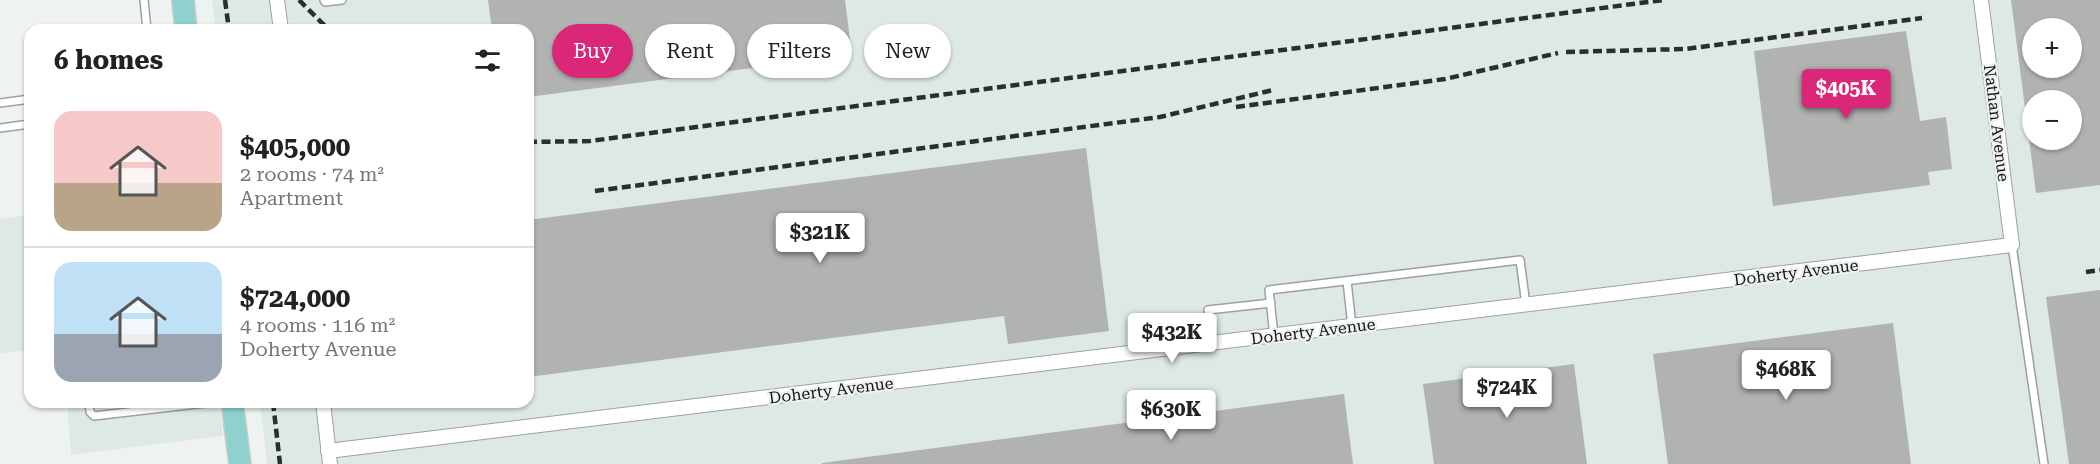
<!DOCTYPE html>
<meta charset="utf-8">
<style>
:root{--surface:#fff;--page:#f2f2f2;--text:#222;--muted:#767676;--line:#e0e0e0;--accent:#db2777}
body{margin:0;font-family:"Roboto Serif",serif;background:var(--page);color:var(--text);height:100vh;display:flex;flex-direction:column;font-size:22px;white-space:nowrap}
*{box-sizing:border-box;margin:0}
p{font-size:20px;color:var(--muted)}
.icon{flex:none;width:33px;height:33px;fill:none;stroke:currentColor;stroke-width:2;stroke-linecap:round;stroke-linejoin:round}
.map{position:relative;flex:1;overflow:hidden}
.panel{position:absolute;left:24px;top:24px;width:510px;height:384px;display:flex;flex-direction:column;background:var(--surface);border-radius:18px;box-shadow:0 2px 4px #0004}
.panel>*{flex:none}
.guide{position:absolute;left:552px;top:24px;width:570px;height:54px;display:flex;gap:12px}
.tools{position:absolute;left:2022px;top:18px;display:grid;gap:12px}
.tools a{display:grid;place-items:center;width:60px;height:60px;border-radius:50%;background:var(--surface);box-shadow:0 2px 4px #0004;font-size:30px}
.price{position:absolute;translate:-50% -51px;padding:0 14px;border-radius:6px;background:#fff;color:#222;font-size:20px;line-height:39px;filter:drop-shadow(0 2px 3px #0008)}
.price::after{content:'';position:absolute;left:50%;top:36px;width:18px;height:14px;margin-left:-9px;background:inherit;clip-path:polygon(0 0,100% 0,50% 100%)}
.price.selected{background:var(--accent);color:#fff}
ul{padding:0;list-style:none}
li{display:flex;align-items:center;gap:18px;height:150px;padding:0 30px}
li+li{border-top:2px solid var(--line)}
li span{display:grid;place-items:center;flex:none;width:168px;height:120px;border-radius:18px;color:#555}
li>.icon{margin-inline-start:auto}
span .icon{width:72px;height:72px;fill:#fffc;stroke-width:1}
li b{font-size:26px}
h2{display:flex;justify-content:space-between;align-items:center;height:72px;padding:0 30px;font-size:26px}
.pill{padding:0 21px;border-radius:27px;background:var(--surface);box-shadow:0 2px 4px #0004;font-size:21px;line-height:54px}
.pill.selected{background:var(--accent);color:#fff}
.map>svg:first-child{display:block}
.built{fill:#dde9e2;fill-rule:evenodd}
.building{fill:#b1b3b0;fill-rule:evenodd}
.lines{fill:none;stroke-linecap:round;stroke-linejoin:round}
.service-casing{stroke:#9da19f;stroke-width:10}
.minor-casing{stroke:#9da19f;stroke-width:16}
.primary-casing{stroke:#cbcbcb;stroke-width:24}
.service{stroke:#fff;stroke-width:7}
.minor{stroke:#fff;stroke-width:14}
.primary{stroke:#8ed1ce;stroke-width:21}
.rail{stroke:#2c2e2d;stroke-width:4.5;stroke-dasharray:9 4.5;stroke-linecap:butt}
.labels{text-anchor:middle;stroke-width:4.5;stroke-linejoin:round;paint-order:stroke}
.street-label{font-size:16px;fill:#131413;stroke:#eef2f0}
</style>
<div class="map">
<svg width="2100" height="464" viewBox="0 0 2100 464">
<rect width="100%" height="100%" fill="#eef2f0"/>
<path class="built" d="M212,0H2100V464H267L260,402H528V30H216ZM2032,28H2072V68H2032ZM2032,100H2072V140H2032Z
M30,215V350L0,353V219Z
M67,402H219L223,436L71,455Z"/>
<path class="building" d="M488,0H845L852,55L528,97V30H492Z
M2011,0H2100V185L2036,193ZM2032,28H2072V68H2032ZM2032,100H2072V140H2032Z
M1906,31L1920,121L1946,117L1952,169L1928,172L1930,185L1773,206L1754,51Z
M1086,148L1109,331L1008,344L1004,316L528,377V220Z
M2100,290V464H2069L2046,297Z
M1893,323L1911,464H1668L1653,354Z
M1574,364L1587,464H1434L1423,384Z
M1344,394L1353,464H822V463Z"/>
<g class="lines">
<defs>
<path id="service" d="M144,0L147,30
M324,0L325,2L342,0
M0,103L30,99
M0,128L30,124
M2012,245L2044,464
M1347,281L1352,326
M1274,336L1269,290L1520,260L1526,305
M1213,343L1208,310L1271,303
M89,402L90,412L94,416L214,402"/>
<path id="minor" d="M277,0L281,30
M323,402L330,464
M328,451L2012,245L1981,0"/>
<path id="primary" d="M183,0L186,30
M232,402L240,464"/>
</defs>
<use href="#service" class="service-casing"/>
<use href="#minor" class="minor-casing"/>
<use href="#primary" class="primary-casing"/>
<use href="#service" class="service"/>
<use href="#minor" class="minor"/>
<use href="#primary" class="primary"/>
<path class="rail" d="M225,0L229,30
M299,0L329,30
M1566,52L1685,49L1922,18
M1236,107L1445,79L1558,53
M528,142L590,141L1663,0
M595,191L1160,117L1273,90
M2086,272L2100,270
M273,402L280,464"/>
</g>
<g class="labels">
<g class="street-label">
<text transform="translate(1997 123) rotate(83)" y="6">Nathan Avenue</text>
<text transform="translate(1796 272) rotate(-7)" y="6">Doherty Avenue</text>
<text transform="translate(1313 331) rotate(-7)" y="6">Doherty Avenue</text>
<text transform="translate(831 390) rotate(-7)" y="6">Doherty Avenue</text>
</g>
</g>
</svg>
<div class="tools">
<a>+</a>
<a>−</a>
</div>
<b class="price selected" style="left:1846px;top:120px">$405K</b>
<b class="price" style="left:820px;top:264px">$321K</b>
<b class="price" style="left:1172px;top:364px">$432K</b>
<b class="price" style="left:1786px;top:401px">$468K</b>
<b class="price" style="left:1507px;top:419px">$724K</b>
<b class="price" style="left:1171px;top:441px">$630K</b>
<div class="guide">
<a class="pill selected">Buy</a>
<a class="pill">Rent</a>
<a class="pill">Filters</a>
<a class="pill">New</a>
</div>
<section class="panel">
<h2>6 homes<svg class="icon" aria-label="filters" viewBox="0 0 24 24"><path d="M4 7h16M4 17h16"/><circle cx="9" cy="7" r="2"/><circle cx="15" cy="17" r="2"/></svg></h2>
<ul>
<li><span style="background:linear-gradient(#f6c9c9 60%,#b9a48a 0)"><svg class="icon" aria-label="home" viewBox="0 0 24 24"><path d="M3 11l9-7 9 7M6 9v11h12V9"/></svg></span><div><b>$405,000</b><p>2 rooms · 74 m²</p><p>Apartment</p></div></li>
<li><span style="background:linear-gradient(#bfe0f5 60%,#9aa5b1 0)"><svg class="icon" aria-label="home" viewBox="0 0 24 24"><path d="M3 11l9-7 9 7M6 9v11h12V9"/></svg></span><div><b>$724,000</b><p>4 rooms · 116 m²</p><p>Doherty Avenue</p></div></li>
</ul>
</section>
</div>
